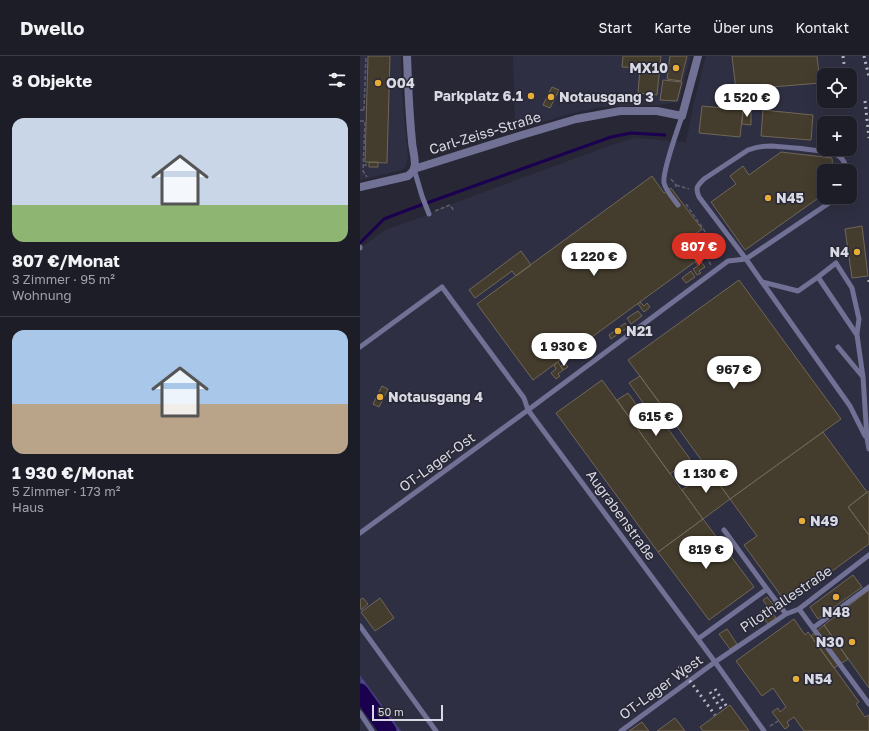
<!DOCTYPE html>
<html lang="de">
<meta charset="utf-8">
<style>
:root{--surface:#1d1d28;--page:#2a2a34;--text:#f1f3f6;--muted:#a0a2a8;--line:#3b3b45;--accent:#d93025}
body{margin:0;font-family:"Golos Text",sans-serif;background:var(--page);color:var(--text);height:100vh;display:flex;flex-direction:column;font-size:15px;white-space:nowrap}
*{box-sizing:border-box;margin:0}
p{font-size:13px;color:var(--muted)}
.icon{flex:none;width:22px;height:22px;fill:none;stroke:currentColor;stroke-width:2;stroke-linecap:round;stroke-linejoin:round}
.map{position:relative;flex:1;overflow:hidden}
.sheet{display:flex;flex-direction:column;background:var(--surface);width:360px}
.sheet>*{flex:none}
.controls{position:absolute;left:457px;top:12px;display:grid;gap:8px}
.controls a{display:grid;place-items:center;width:40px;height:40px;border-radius:8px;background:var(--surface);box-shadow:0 4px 16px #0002,0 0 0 1px var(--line);font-size:20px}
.scale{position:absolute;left:12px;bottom:10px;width:71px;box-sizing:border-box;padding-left:4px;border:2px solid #d9d9e3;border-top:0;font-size:11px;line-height:14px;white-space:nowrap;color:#d9d9e3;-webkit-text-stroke:3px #272736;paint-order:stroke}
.price{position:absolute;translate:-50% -34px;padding:0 9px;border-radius:14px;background:#fff;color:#222;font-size:13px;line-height:26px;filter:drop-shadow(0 1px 2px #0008)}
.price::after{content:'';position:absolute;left:50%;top:24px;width:12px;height:9px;margin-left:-6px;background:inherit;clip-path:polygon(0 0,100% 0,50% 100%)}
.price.selected{background:var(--accent);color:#fff}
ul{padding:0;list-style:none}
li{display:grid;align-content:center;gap:8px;height:212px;padding:0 12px}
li+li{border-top:1px solid var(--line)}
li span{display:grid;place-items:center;height:124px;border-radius:12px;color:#555}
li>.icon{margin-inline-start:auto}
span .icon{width:72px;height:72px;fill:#fffc;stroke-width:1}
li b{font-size:17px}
h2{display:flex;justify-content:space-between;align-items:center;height:48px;padding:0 12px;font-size:17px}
header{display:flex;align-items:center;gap:24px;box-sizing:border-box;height:56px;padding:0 20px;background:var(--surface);border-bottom:1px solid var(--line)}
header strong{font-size:19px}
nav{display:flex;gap:22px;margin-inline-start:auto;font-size:14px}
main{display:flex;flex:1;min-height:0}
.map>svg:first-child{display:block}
.built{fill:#2f2f43;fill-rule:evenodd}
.grass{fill:url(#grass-tufts)}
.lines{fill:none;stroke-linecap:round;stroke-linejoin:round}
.stream{stroke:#1a004e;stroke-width:3}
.river{stroke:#1a004e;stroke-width:17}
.building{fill:#443c2d;stroke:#706757}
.path{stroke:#5d5d6a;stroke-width:1.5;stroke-dasharray:4 2;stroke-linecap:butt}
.service{stroke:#717095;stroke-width:5}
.minor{stroke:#717095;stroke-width:8}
.tertiary{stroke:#717095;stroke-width:8}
.rail{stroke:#b7b7c2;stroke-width:3;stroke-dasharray:2 4;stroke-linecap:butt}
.poi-dot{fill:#e6ac36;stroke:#272736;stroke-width:1.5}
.labels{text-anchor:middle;stroke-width:3;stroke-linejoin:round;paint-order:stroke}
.poi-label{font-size:14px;font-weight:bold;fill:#d9d9e3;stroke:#272736;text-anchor:start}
.street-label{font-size:14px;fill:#d9d9e3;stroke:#272736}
</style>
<header>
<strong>Dwello</strong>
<nav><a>Start</a><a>Karte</a><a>Über uns</a><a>Kontakt</a></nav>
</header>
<main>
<section class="sheet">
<h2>8 Objekte<svg class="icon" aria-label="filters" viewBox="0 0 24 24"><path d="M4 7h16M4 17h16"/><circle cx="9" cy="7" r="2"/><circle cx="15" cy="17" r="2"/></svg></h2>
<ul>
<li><span style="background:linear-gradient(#c9d6e8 70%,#8fb573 0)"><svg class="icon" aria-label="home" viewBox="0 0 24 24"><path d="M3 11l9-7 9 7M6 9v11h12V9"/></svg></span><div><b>807 €/Monat</b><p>3 Zimmer · 95 m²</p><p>Wohnung</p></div></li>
<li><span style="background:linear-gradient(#a9c7e8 60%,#b9a48a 0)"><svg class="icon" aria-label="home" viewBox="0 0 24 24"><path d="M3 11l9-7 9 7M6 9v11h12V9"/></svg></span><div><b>1 930 €/Monat</b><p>5 Zimmer · 173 m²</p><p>Haus</p></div></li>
</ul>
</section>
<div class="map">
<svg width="509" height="675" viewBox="0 0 509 675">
<defs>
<pattern id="grass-tufts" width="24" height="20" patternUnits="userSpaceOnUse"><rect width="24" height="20" fill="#443d7d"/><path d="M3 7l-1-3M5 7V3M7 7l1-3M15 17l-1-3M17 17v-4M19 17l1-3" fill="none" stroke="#5e588f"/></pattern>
</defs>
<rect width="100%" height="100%" fill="#272736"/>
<path class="built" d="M0,0H41V23L44,61L48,99L47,107L45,111L42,114L0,124Z
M153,0H331L319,46L300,49L241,51L214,57L155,74Z
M346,0H509V675H0V192L25,174L62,161L73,156L76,154L251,89L264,85L276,82L326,86L334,46ZM464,19H490V45H464ZM464,67H490V93H464ZM464,115H490V141H464Z"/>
<path class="grass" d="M0,619L41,675H20L0,647Z"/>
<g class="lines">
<path class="stream" d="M0,187L24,163L50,153L251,81L271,77L305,79
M0,636L27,675"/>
<path class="river" d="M0,636L28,675"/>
</g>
<path class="building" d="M8,0H30L27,107L5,106Z
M263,0H301L297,39L278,37L280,12L262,11Z
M310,0H327L321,25L307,23Z
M372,0H457L460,27L376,34Z
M303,24L322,26L317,45L300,44Z
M192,31L199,34L190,52L183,49Z
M342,50L383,54L380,81L339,77Z
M383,54L391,55V69L382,68Z
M403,54L453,59L451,84L401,80Z
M421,96L472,102L473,115H464V138L385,194L351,146L376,128L370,120L383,110L389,119Z
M9,106H18V111H9Z
M292,120L304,137L311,132L342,173L334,179L347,197L173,324L117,248Z
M502,170L508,220L492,222L485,173Z
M161,195L171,209L156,220L152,215L115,242L109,234Z
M339,203L345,211L339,215L341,217L337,219L333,213L338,210L335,206Z
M331,215L335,221L326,227L322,222Z
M379,224L481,363L370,443L268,304Z
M280,246L284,250L287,247L290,251L284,256L278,248Z
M278,255L282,260L271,268L267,262Z
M265,267L268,271L251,283L249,279Z
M198,306L203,314L198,318L200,320L196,323L191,317L196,313L194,309Z
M205,307L208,311L203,314L201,310Z
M280,320L305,354L294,362L269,327Z
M242,324L343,463L298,496L196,357Z
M22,330L28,333L19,351L13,348Z
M268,337L294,373L303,366L330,403L310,418L257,344Z
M463,376L507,436L488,451L509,479V488L427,548L384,489L397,480L370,443Z
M349,414L370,443L343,463L322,434Z
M509,435V479L488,451Z
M343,463L394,531L349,564L298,496Z
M493,519L502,531L458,563L450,551Z
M509,534V632L464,569Z
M407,541L415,551L410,554L403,544Z
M3,542L8,548L1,554L0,544Z
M20,542L34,562L15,575L1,556Z
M407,550L416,562L408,568L400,556Z
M434,563L445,579L448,576L451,580L499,646L496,648L505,661L509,659V675H444L434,661L427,666L429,670L425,673L412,656L418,652L420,656L426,651L413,632L402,640L376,605Z
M464,569L488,603L474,612L451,580Z
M367,573L377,588L370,593L359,578Z
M370,649L389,675H343L340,671Z
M315,662L325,675H297Z
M282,666L289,675H269Z"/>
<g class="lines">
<path class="path" d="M0,54H6
M4,54L6,0
M0,65H5L3,115L7,121
M3,109H9
M311,123L316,129L315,133
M316,129L329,133
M326,148L355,190V194L346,200L351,209
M75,155L90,149L94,155
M410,670L418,665"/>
<path class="service" d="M54,113L62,140L69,158
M487,115C486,110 484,104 480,101C473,94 424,91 411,90C403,90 396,91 388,94L344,123C337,130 335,132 339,141L386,203L402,226L438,235L458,221L497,279L503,321L507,382L509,393
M318,149C313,142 306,135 304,127C302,115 318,73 322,60
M0,191V192
M458,221L476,207L492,232L499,263L497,278
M402,226L490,350L505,380
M0,291L82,231L164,342L168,354L355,606L404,675
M478,291L503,321
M364,474L407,533L426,558
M0,477L168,354L368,205L386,203L478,141
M439,553L509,648
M0,570L76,675
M453,572L509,531
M338,583L407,533
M0,657L12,675
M261,675L355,606L426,558L439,553L509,499"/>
<path class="minor" d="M54,113L162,79L216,63L260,55H297L322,60L338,0"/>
<path class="tertiary" d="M0,131L48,120C50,118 53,116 54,113C57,105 52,93 52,85C49,57 48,28 47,0"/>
<path class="rail" d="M483,0L485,16
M504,0L509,21
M505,45L509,82
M509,224V226
M319,610L355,659
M355,633L367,651
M350,636L362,654"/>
</g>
<g class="poi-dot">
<circle cx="316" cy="12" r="4"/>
<circle cx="18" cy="27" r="4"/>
<circle cx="171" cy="40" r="4"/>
<circle cx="191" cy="41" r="4"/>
<circle cx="408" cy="142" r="4"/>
<circle cx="497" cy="196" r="4"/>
<circle cx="258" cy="275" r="4"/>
<circle cx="20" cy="341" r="4"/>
<circle cx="442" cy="465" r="4"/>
<circle cx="476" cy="541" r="4"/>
<circle cx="492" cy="586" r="4"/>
<circle cx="436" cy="623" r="4"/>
</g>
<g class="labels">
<g class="poi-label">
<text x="308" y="17" text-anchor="end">MX10</text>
<text x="26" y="32">O04</text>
<text x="163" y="45" text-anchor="end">Parkplatz 6.1</text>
<text x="199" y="46">Notausgang 3</text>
<text x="416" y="147">N45</text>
<text x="489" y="201" text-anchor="end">N4</text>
<text x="266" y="280">N21</text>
<text x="28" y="346">Notausgang 4</text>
<text x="450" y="470">N49</text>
<text x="476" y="561" text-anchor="middle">N48</text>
<text x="484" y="591" text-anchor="end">N30</text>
<text x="444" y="628">N54</text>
</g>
<g class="street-label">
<text transform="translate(125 77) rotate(-17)" y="5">Carl-Zeiss-Straße</text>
<text transform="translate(77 406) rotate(-36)" y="5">OT-Lager-Ost</text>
<text transform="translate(261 459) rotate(54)" y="5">Augrabenstraße</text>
<text transform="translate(426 543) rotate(-34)" y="5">Pilothallestraße</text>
<text transform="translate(301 631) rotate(-36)" y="5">OT-Lager West</text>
</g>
</g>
</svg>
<div class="controls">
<a><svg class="icon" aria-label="locate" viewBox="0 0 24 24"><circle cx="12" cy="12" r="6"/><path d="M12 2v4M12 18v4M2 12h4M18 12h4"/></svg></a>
<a>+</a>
<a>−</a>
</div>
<div class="scale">50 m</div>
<b class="price" style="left:387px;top:62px">1 520 €</b>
<b class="price selected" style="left:339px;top:211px">807 €</b>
<b class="price" style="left:234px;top:221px">1 220 €</b>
<b class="price" style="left:204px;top:311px">1 930 €</b>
<b class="price" style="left:374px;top:334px">967 €</b>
<b class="price" style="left:296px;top:381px">615 €</b>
<b class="price" style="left:346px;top:438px">1 130 €</b>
<b class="price" style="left:346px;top:514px">819 €</b>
</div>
</main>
